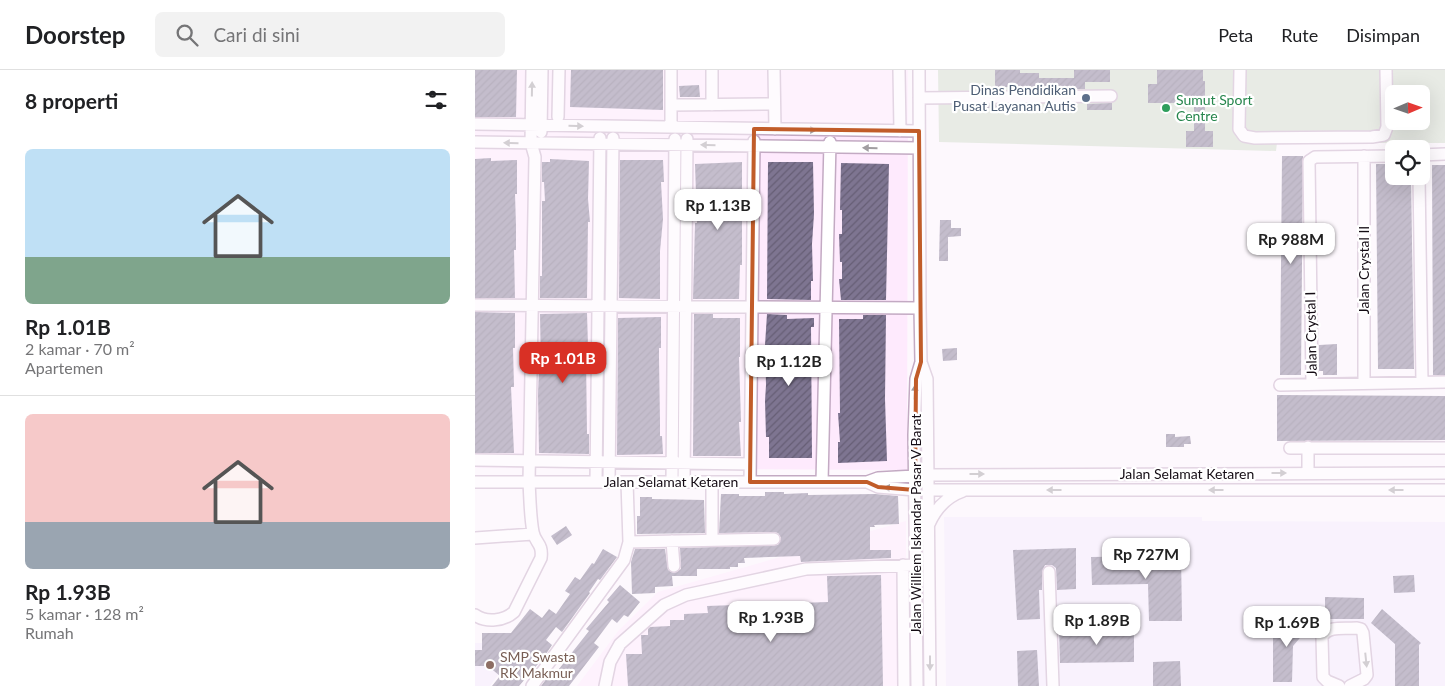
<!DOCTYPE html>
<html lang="id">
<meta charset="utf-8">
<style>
:root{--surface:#fff;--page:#f2f2f2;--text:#202124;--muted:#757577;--line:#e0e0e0;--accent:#d93025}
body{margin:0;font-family:Lato,sans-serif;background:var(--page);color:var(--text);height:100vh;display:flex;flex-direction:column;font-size:19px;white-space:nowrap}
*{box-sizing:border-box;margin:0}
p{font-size:16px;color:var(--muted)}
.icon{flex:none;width:28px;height:28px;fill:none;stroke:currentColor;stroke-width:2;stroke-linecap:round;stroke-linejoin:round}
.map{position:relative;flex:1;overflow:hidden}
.sheet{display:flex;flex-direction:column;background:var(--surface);width:475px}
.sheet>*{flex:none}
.needle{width:32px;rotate:88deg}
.tools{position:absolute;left:910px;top:15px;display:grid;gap:10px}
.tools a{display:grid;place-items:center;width:45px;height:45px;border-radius:8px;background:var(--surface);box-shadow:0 5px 20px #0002;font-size:25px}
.price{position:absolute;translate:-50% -42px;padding:0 11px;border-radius:10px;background:#fff;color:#222;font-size:16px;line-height:32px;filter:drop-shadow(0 1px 2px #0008)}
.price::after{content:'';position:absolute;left:50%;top:30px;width:15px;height:11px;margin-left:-8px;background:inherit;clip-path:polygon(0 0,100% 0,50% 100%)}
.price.active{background:var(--accent);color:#fff}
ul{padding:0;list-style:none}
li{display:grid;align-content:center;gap:10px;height:265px;padding:0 25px}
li+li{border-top:1px solid var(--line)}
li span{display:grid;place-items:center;height:155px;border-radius:8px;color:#555}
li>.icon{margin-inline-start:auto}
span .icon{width:90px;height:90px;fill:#fffc;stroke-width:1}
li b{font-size:21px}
h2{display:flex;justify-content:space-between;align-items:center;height:60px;padding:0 25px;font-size:21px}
header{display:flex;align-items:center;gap:30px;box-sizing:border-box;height:70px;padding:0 25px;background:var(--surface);border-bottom:1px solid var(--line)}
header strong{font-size:24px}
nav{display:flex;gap:28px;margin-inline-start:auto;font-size:18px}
.search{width:350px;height:45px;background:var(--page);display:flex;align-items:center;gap:12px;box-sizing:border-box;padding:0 18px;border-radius:8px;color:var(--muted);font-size:19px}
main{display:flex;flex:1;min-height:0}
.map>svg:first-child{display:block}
.built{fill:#feeafd}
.education{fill:#f3ecfd}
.green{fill:#cedcc8;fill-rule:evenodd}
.building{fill:url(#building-hatch)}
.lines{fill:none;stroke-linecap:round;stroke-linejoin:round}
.minor-casing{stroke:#c3aac3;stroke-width:14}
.minor{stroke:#fff;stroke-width:11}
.oneway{fill:#a19ea1}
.marked{fill:none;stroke:#c15c29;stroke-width:4;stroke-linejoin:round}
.service-dot{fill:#5c6f8a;stroke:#fff;stroke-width:2}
.leisure-dot{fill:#2e9e5b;stroke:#fff;stroke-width:2}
.education-dot{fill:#8d6e63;stroke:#fff;stroke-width:2}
.labels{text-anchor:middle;stroke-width:4.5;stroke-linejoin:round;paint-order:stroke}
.service-label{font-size:14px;fill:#4e5e75;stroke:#fff;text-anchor:end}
.leisure-label{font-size:14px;fill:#27864d;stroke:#fff;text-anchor:start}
.street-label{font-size:14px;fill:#140c14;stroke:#fff}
.education-label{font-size:14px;fill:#785e54;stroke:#fff;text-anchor:start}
</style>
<header>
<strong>Doorstep</strong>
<div class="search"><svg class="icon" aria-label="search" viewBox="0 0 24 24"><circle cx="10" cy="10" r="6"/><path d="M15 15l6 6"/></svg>Cari di sini</div>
<nav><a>Peta</a><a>Rute</a><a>Disimpan</a></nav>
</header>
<main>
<section class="sheet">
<h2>8 properti<svg class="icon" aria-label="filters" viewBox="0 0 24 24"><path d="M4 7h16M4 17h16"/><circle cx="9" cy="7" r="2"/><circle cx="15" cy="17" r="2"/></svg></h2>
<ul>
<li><span style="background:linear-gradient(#bfe0f5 70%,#7fa58c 0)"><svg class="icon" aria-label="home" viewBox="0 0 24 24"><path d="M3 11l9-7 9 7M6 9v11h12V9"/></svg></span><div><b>Rp 1.01B</b><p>2 kamar · 70 m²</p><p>Apartemen</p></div></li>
<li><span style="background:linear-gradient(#f6c9c9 70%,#9aa5b1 0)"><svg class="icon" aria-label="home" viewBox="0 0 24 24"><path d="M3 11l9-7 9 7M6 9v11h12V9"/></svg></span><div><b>Rp 1.93B</b><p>5 kamar · 128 m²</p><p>Rumah</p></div></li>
</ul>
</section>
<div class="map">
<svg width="970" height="616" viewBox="0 0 970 616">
<defs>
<pattern id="building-hatch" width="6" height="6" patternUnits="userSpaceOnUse" patternTransform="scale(1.25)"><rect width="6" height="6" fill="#7e7591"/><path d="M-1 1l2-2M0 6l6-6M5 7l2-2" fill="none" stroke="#665e75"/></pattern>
</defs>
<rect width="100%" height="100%" fill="#fdf8fd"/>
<path class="built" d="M0,0H433L432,400L0,398Z
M431,451V616H102L144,560L183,522Z"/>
<path class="education" d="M469,447H727V451L970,452V616H471Z
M0,573H46L15,616H0Z"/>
<path class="green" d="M463,0H970V73H802L801,81L464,72ZM919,24H946V51H919Z"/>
<path class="building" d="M0,0H42L41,47H0Z
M96,0H188V40L95,37Z
M520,0H545V3H564V8H599V0H635V12H610V19H548V17H520Z
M682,0H728V11H730V61H738V77H711V61H719V33H673V14H682Z
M224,15L225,27H205L204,16Z
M637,33V40H612V34Z
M549,34V38H484V35Z
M807,86H828L826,305H805Z
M16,88V91L42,90V124H40L41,156V180H39L40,228H0V89Z
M75,89L114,91L113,129L115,152H113L112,228H65V206H67V131H70L69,112H67V92H75Z
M145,90H188L189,112H186L188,149L185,181V229L144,228Z
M267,92V195H265L264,229H218L220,153H222L220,94Z
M293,92H338L339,144L337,174L338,211H336V230L292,229Z
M366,93L414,94L411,230H366L364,209H367V192H365L364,164H367V140H365Z
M901,94H919V106H936L939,299H903Z
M957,95H970V305H958Z
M465,150H476V158H486V166L473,167V191H464Z
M0,242L40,243V278H38L39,317H36L39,383H0Z
M112,243L113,276L111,277V287L112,364H114V384L64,383L63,324L64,299H66L65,244Z
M219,244H238V248H265V287H264L266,352H264L266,386H218Z
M292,244L312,245V249L339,248V257H336L337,388H294V367H291L290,331L291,315L290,275Z
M388,245H411L410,329L412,391L363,393V372H365L363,343H365L364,249H388Z
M186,247V278H184V288L185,352V366H187L188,384L142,385L143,248Z
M862,274V305H848V301H844V275Z
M482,278V290L468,291L467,279Z
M802,325L970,326V370L802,371Z
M691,364H700V367L715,366L716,374H709V377H691Z
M290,422H309V424L333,423V425L400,424L423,426L424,454L399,455L400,457H395V480H416V488L326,492L325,486L269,488L270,493H263V497H255V499H222V506H197L198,516L180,517V523L157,524L156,492L160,479H190L193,500L199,503L206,499L205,478L303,475L306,468L303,463L299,462L244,463L246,424H264V426H290Z
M165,427H177V429L229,430L230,463L162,464V446H165Z
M91,456L97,465L82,475L76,466Z
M601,478V519L582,520L581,498L577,495H570L567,502V520H564L565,549L542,550L538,480Z
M128,479L142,487L125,510L123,509L114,522L115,523L87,562L81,557L71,570L77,575L69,587L44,616H17L25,606L13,596H0V580H7V563H36L55,539L67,548L74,539L81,544L95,524L90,521L100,507L105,510L117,493L119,494Z
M706,482L707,551H674L673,514L617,515L616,487L673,486V483Z
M406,505L408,616H153L151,584H167L166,565H173V559L175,557L195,556V550H209V544L233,543L232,536L353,532L352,506Z
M939,505L940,522L919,523L918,506Z
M145,515L165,532L153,547L149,545L142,553L137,549L119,573L124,577L94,616H66L72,608L74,609L78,603L80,604L114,561L111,559L134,532L132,530Z
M850,527L889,528V549H850Z
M907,539L946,573L944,575V616H920V574L896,553Z
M822,542L836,555L818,576L817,612H798V563H804Z
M584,559H659V592L585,593Z
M562,580L564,616H543L542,581Z
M705,591L706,616H678V592Z"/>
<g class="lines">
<defs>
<path id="minor" d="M237,0V35
M299,0L300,59
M424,0L425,61
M444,0L445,238L446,292L452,309L455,616
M765,0L764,59L769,66L780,68L897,67L909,65L912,57L911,0
M444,28L636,26
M196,35L299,34
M83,47L84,0
M0,54L444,61
M196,57V0
M66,62L67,0
M0,72L444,78
M946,85L970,84
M889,86V313
M944,106L947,312
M0,235L445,238
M837,314L834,91L840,87L919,86
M805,315L970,312
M833,377V403
M815,378H970
M0,390L275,394
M453,405L970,403
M0,412H392L403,408L440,406
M121,412L125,68
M134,412L138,68
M197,412L200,69
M209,412L212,69
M275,412L279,71
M347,412L355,72
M392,412L403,417L440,420
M453,420H970
M454,454C461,438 471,427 488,421
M0,468L58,464
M237,469V412
M197,471L199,496
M154,472L299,469
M428,495L429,616
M574,502L578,616
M0,545C11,553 29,551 39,542L66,488C68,473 60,473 58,462C55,446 55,428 54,412L60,87L56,73L57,0
M57,616L149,490L154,472L152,412
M130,616L135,592L145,574L189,535L211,525L331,499L441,495
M442,616L439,365L441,309L446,292
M864,616L852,611L848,607L847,567C853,555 870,559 882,558L886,559L888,563L892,605L889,609L875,616"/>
</defs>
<use href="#minor" class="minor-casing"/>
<use href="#minor" class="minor"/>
</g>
<defs><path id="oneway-solid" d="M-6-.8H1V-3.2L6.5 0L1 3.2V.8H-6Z" transform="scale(1.25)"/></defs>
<g class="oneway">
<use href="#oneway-solid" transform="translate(57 19) rotate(-89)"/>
<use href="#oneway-solid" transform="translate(101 56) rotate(1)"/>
<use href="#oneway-solid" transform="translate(334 60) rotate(1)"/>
<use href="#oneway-solid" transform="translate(36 73) rotate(-179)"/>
<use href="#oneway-solid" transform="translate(233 75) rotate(-179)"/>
<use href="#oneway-solid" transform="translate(395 78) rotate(-179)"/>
<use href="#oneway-solid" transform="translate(440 322) rotate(-88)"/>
<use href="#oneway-solid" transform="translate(804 403)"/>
<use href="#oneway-solid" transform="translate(502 404)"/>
<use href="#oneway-solid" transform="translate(416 418) rotate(-176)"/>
<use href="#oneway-solid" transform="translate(579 420) rotate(180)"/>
<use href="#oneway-solid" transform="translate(741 420) rotate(-180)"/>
<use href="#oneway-solid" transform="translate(921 420) rotate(-180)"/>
<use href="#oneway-solid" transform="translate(891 590) rotate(84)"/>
<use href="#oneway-solid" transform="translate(455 593) rotate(90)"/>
</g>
<path d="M0 0H970V616H0ZM279,59L444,61L446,292L441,309L440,420L403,417L392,412H275Z" fill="#fdf8fd" fill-opacity=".55" fill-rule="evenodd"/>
<path class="marked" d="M279,59L444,61L446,292L441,309L440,420L403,417L392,412H275Z"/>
<circle class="service-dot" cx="611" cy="28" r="5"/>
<circle class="leisure-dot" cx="691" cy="38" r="5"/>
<circle class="education-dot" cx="15" cy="595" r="5"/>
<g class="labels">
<g class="service-label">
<text x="601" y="25">Dinas Pendidikan<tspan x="601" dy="16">Pusat Layanan Autis</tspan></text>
</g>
<g class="leisure-label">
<text x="701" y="35">Sumut Sport<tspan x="701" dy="16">Centre</tspan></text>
</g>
<g class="street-label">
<text transform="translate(889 200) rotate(-90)" y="5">Jalan Crystal II</text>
<text transform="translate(836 264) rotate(-91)" y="5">Jalan Crystal I</text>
<text x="712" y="409">Jalan Selamat Ketaren</text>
<text x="196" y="417">Jalan Selamat Ketaren</text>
<text transform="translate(441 454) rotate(-90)" y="5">Jalan Williem Iskandar Pasar V Barat</text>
</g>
<g class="education-label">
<text x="25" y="592">SMP Swasta<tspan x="25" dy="16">RK Makmur</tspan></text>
</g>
</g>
</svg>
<div class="tools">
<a><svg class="needle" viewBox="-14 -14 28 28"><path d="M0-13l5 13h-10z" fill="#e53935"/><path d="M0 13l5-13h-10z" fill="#757577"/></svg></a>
<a><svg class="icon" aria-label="locate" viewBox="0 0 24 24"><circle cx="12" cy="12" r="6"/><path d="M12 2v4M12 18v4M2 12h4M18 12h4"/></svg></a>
</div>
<b class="price" style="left:243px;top:161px">Rp 1.13B</b>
<b class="price" style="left:816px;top:195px">Rp 988M</b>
<b class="price active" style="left:88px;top:314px">Rp 1.01B</b>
<b class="price" style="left:314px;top:317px">Rp 1.12B</b>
<b class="price" style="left:671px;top:510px">Rp 727M</b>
<b class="price" style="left:296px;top:573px">Rp 1.93B</b>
<b class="price" style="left:622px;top:576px">Rp 1.89B</b>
<b class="price" style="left:812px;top:578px">Rp 1.69B</b>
</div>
</main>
